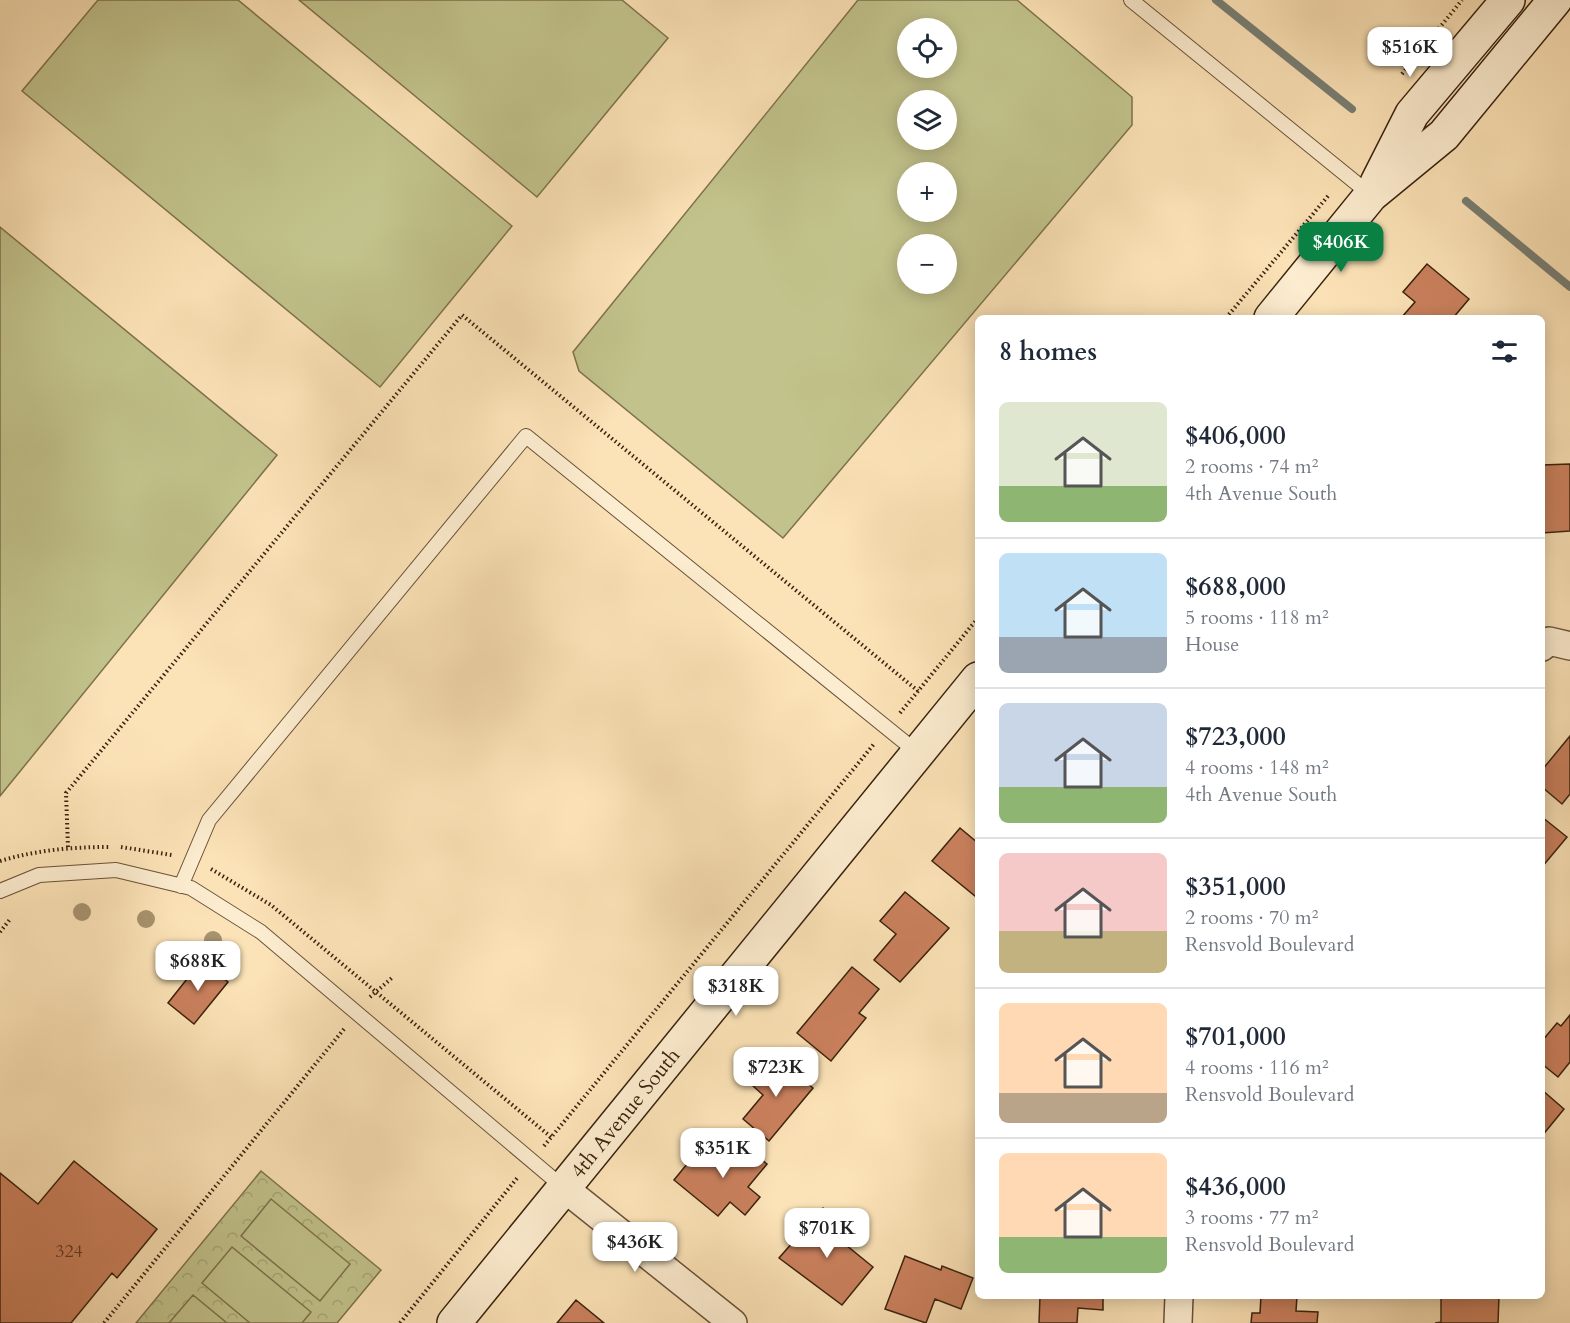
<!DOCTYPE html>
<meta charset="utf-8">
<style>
:root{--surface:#fff;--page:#f6f6f7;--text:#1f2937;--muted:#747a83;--line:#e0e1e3;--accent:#0b8043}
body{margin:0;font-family:Cardo,serif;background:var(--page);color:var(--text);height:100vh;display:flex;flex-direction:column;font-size:22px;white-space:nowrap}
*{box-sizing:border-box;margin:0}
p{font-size:20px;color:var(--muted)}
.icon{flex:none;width:33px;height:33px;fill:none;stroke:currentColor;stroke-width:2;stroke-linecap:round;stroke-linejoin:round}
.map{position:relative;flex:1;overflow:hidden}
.side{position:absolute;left:975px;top:315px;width:570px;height:984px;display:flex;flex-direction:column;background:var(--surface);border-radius:9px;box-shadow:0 3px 15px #0003}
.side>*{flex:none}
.buttons{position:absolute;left:897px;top:18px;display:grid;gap:12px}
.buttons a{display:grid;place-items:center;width:60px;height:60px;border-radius:50%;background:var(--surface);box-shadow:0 3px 15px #0003;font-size:30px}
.price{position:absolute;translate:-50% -51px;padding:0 14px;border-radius:12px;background:#fff;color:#222;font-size:20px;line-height:39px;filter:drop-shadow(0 2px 3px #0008)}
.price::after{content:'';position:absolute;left:50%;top:36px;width:18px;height:14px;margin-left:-9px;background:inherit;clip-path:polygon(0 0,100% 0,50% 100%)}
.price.selected{background:var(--accent);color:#fff}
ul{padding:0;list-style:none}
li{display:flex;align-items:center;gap:18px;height:150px;padding:0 24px}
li+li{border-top:2px solid var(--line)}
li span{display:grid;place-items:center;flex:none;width:168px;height:120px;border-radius:9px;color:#555}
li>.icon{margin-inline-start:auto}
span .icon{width:72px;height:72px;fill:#fffc;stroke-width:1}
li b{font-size:26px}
h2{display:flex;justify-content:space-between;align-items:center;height:72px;padding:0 24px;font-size:26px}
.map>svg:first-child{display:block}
.forest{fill:url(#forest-crowns);stroke:#7e724d;stroke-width:1.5}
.pitch{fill:#c2c38c;stroke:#7e724d;stroke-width:1.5;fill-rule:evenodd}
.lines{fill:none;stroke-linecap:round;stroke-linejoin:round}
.stream{stroke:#787e74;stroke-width:8}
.building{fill:#cb815e;stroke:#39220e;stroke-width:1.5}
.lane-casing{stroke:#6a5238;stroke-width:16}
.street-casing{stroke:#6a5238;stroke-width:30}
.secondary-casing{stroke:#39220e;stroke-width:36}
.path{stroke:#39220e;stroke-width:4;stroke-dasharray:1.5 3;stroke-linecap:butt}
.lane{stroke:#fdedd0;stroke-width:14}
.street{stroke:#fdedd0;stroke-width:27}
.secondary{stroke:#fdedd0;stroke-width:33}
.tree{fill:#a7936f}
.labels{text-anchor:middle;stroke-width:4.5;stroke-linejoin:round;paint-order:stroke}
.number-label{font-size:18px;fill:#5e3a22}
.street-label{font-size:21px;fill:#39220e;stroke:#fdedd0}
</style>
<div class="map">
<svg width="1570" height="1323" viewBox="0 0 1570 1323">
<defs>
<pattern id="forest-crowns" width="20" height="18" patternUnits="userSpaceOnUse" patternTransform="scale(1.5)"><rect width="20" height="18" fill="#c2c38c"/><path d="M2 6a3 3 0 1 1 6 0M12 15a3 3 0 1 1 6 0" fill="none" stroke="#a7a778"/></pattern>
</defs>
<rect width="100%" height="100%" fill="#fce3b7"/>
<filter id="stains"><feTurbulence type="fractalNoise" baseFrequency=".00333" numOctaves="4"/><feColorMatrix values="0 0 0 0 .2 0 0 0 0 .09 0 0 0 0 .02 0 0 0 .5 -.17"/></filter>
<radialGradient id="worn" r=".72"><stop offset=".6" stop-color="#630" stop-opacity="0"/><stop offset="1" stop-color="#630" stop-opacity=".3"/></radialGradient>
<path class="forest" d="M261,1171L381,1270L337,1323H136Z"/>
<path class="pitch" d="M98,0H238L512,226L380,387L22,91Z
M299,0H622L668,38L537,197Z
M858,0H1017L1132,97V125L783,538L579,371L573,352ZM946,28V68H908V28ZM946,100V140H908V100ZM908,172H946V212H908ZM946,244V284H908V244Z
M0,227L277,455L0,796Z
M271,1199L350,1264L320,1301L241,1236Z
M232,1247L311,1312L302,1323H250L202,1283Z
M193,1295L227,1323H169Z"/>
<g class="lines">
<path class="stream" d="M1216,0L1352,109
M1466,201L1570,287"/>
</g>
<path class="building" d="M1427,264L1469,299L1453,318H1401L1415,302L1403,292Z
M1570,464V531L1542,533V465Z
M1570,736V794L1562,804L1542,787V770Z
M1542,817L1567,837L1542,867Z
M960,828L978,843V893L975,896L932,861Z
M905,892L949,928L900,982L874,960L896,934L880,921Z
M202,960L228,982L194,1024L168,1003Z
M852,967L879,989L859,1013L866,1018L831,1061L797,1033Z
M1570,1015V1062L1558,1077L1542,1064V1041L1557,1023L1561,1026Z
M776,1057L813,1088L769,1141L743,1119L763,1095L752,1085Z
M1542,1090L1564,1109L1542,1136Z
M740,1142L767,1164L748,1187L760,1197L745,1215L730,1202L718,1216L674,1180L701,1147L722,1164Z
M74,1161L157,1229L117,1278L112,1273L71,1323H0V1173L38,1204Z
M823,1208L843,1225L835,1236L873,1267L842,1305L779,1258Z
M905,1256L941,1270L942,1266L973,1278L961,1309L935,1299L926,1323L885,1309Z
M1040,1296H1103V1310L1078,1308L1077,1323H1039Z
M1261,1296H1297L1296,1311L1318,1312L1317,1323H1251L1252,1313H1260Z
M1441,1296H1499L1498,1323H1435L1441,1322Z
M576,1300L604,1323H557Z"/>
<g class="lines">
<defs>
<path id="lane" d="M1131,0L1371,195
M181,886L209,820L526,436L918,753
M0,891L39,875L116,870L191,888L261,932L564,1188"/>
<path id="street" d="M1542,647L1549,641L1570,646
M564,1188L733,1323
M1178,1323L1179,1296"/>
<path id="secondary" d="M1377,183L1412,114L1508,0
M1271,318L1371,195L1444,135L1555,0
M454,1323L978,679"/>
</defs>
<use href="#lane" class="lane-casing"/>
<use href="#street" class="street-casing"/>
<use href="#secondary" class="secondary-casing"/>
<path class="path" d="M1402,74L1462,0
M1226,318L1328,196
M900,713L978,618
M68,847L66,793L462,315L918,691
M121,847L172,855
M0,861C37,850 71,847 110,847
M211,869L271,905L551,1137
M0,932L11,918
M370,997L393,977
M544,1146L874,744
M104,1323L344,1029
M400,1323L518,1177"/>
<use href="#lane" class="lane"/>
<use href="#street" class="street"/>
<use href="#secondary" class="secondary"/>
</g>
<g class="tree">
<circle cx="82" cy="912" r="9"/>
<circle cx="146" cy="919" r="9"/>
<circle cx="213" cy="940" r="9"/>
</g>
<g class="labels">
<g class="number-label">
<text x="69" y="1257">324</text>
</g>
<g class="street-label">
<text transform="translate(625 1113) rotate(-51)" y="7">4th Avenue South</text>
</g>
</g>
<rect width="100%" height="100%" filter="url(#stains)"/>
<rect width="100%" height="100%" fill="url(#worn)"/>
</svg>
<div class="buttons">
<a><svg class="icon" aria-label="locate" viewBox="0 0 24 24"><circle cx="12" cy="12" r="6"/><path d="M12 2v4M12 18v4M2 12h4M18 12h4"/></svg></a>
<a><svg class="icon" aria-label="layers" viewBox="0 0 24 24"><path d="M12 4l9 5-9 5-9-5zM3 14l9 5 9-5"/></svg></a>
<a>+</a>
<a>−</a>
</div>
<b class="price" style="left:1410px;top:78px">$516K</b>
<b class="price selected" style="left:1341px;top:273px">$406K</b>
<b class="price" style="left:198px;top:992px">$688K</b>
<b class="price" style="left:736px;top:1017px">$318K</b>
<b class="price" style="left:776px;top:1098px">$723K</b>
<b class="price" style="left:723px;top:1179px">$351K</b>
<b class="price" style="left:827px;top:1259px">$701K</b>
<b class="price" style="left:635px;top:1273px">$436K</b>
<section class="side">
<h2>8 homes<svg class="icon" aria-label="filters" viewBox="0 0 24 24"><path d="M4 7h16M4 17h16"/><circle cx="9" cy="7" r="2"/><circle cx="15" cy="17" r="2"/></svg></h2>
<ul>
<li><span style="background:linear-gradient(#dfe7d0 70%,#8fb573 0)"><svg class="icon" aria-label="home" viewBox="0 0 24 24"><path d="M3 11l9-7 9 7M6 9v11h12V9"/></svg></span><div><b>$406,000</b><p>2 rooms · 74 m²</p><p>4th Avenue South</p></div></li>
<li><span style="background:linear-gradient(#bfe0f5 70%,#9aa5b1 0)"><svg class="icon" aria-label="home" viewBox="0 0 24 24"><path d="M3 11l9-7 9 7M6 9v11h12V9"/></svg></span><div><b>$688,000</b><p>5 rooms · 118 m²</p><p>House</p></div></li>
<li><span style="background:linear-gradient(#c9d6e8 70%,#8fb573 0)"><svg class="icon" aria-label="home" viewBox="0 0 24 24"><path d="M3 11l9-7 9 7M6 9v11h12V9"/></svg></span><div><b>$723,000</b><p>4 rooms · 148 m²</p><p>4th Avenue South</p></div></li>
<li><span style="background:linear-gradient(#f6c9c9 65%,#c2b280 0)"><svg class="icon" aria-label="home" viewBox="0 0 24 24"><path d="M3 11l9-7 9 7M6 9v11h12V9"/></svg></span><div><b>$351,000</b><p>2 rooms · 70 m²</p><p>Rensvold Boulevard</p></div></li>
<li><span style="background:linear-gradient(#ffd9b3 75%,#b9a48a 0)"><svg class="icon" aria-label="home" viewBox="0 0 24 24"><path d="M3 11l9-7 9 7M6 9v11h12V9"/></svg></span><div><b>$701,000</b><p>4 rooms · 116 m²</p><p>Rensvold Boulevard</p></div></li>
<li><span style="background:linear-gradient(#ffd9b3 70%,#8fb573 0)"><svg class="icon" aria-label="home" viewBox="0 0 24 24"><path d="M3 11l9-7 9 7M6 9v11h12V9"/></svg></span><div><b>$436,000</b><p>3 rooms · 77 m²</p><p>Rensvold Boulevard</p></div></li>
</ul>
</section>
</div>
